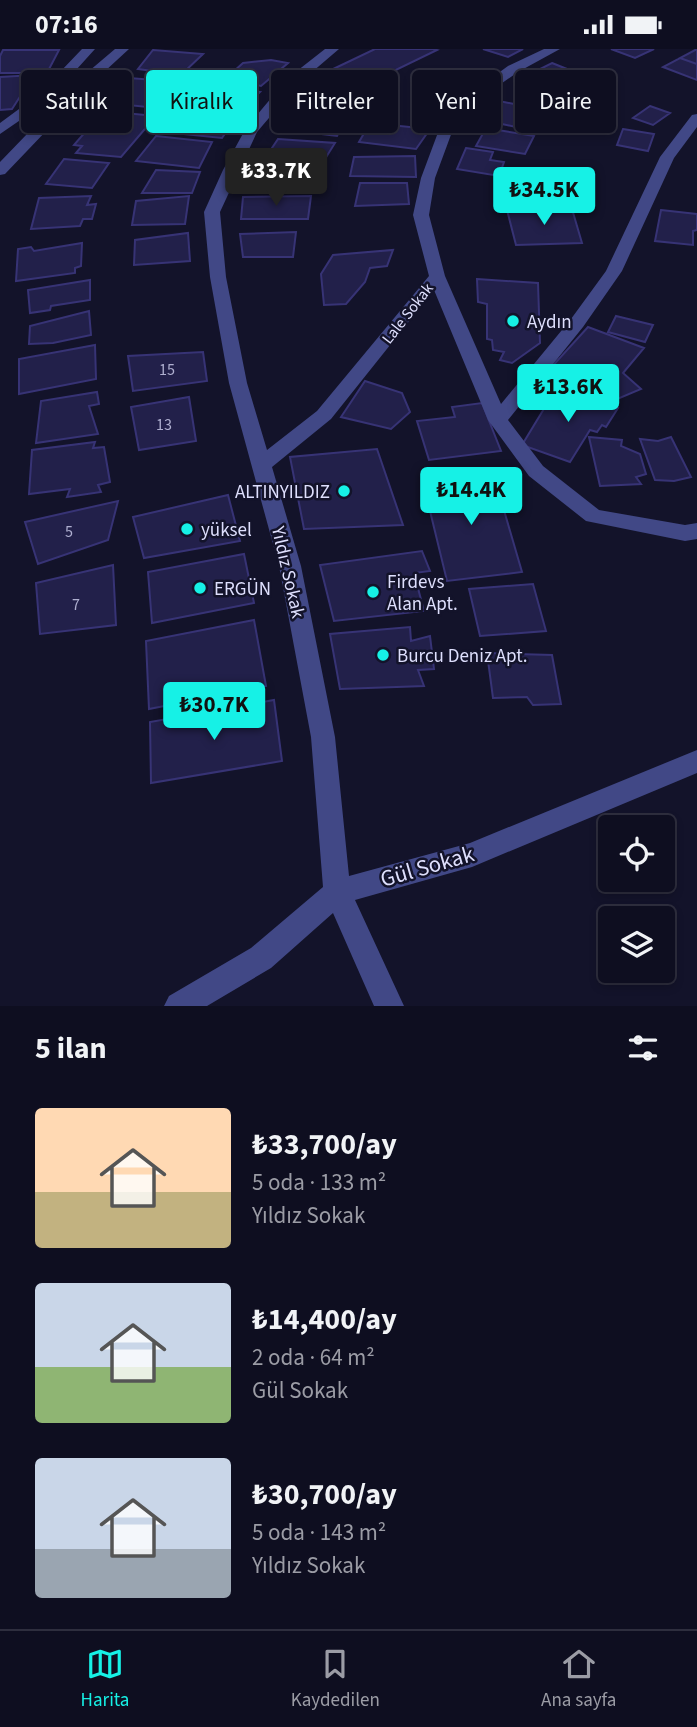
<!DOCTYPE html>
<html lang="tr">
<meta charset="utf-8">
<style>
:root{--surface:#0e0e20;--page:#1c1c2d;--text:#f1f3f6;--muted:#9b9ca5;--line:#2e2e3e;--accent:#16f1e6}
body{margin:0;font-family:"Source Sans 3",sans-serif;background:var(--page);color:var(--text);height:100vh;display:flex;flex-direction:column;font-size:26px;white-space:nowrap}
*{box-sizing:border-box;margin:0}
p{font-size:23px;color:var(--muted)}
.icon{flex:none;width:38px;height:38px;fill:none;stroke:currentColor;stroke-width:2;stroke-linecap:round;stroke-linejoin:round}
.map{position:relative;height:957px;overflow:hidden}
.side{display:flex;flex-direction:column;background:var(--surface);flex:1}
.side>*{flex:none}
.hud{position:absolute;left:21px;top:21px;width:656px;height:63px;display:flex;gap:14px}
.buttons{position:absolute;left:598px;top:766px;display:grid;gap:14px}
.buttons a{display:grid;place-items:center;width:77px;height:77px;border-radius:7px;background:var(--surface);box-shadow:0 4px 10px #0003,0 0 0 2px var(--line);font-size:35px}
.price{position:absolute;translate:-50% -60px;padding:0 16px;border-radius:7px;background:var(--accent);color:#111;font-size:23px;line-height:46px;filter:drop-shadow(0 2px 4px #0008)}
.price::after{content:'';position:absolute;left:50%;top:42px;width:21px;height:16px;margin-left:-10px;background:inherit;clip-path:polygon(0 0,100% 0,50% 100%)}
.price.current{background:#222;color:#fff}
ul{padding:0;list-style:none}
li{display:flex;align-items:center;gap:21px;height:175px;padding:0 35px}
li span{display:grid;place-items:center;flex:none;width:196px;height:140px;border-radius:7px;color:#555}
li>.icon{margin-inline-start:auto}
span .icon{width:84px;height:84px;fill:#fffc;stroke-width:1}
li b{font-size:30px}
h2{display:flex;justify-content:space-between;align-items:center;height:84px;padding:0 35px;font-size:30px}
.chip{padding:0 24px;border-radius:7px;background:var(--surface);box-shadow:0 4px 10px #0003,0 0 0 2px var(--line);font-size:24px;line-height:63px}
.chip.current{background:var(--accent);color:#111}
.status{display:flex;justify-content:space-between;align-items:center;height:49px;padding:0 35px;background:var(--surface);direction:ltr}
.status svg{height:19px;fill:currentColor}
.tab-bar{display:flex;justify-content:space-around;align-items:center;height:98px;border-top:2px solid var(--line);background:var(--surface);font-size:19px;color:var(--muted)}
.tab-bar a{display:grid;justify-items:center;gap:4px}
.tab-bar .current{color:var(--accent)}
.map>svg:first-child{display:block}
.building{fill:#22204a;stroke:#373375;stroke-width:2}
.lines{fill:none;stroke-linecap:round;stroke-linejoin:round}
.minor{fill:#414886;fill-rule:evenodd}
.poi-dot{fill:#16f1e6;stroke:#13132a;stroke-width:2.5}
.labels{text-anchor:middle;stroke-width:5;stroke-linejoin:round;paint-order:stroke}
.far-street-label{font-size:16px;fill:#dedffd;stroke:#13132a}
.number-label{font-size:16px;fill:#afafd0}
.poi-label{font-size:19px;fill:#dedffd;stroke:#13132a;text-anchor:start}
.street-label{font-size:19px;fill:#dedffd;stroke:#13132a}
.near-street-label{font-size:23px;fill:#dedffd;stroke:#13132a}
</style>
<div class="status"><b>07:16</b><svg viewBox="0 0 49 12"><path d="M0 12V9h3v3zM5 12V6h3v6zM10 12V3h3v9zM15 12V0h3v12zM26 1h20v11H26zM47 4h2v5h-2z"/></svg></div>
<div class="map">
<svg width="697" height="957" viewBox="0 0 697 957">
<rect width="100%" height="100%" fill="#13132a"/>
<path class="building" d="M375,0H433L437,1L365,36L329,22Z
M483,0H523L508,8Z
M611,0H654L635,9Z
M697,0V15L680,9Z
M3,1H59L47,24H0V7Z
M153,1L203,5L181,26L138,20Z
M680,9L697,15V31L663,18Z
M271,11L288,14L261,37L226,29L235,26L232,24L243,14Z
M552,14L602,34L572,50L522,29Z
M34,26L12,60L0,61V28Z
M129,29L168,32L164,38H170L157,55L151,54L147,58L109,54Z
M213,37L260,43L237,65L193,58Z
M324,40L360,44L347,61L306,57Z
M551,43L569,52L549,60L531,51Z
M494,51L548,62L534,82L479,70Z
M650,57L670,64L653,76L633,69Z
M114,63L156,67L121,108L76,104L82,97L74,96L99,67L108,68Z
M297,65L346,69L337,87L288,81Z
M196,66L235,70L222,89L183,85Z
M370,74L430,80L416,100L359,93Z
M486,79L534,87L525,105L476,97Z
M623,80L654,85L648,102L617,96Z
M156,87L212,93L199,119L136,112Z
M278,90L335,94L325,110L268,105Z
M466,99L493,103L490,111L504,113L499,127L457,120Z
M415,107L416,128L350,127L354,108Z
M64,110L109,114L92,139L46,135Z
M261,113L307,118L299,138L254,132Z
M156,121L200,123L192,144H142Z
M360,134H407L409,155L355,157Z
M91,147L87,156L96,155L92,170H83L80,177L31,180L39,149Z
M189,147L185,175L132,176L136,152Z
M311,147L308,170H241L243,148Z
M572,160L582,194L516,196L507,161Z
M661,161L697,165V181L693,182V196L655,192Z
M296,183L293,208H243L240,185Z
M188,184L190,212L134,216L135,191Z
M82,194L81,217L75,219V224L16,232L18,200L31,198L34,202Z
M393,201L387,217L370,219L365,233L346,255L324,256L321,225L333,206Z
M477,230L538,234L540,294L512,314L500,311L504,303L493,301L492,291L487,290V255L478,253Z
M90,231V251L51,257L50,261L30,264L28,241Z
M89,262L91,286L53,294L29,295L30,277Z
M616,267L653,276L645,293L608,283Z
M588,278L644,299L623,324L641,340L615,351L547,323Z
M95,296L96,330L19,345V310Z
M203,303L207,332L133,342L128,307Z
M365,332L402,344L410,363L391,380L341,368Z
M556,340L577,347L581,341L589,344L590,350L618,359L606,378L602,376L597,383L590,381L570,413L522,396Z
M97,343L99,355L89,357L98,385L36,394L41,352Z
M189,348L196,392L139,401L131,358Z
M482,354L501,402L429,411L417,372L455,368L452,358Z
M589,388L622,391L621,397L640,405L646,425L636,428L641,435L600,437Z
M671,388L691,428L674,432L655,431L640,390L658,392Z
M95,393L93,399L104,398L110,433L98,436L101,443L67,448L70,440L29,445L32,401Z
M377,400L403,476L304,480L290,408Z
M494,427L522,523L447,532L422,429Z
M228,446L240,492L144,509L133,468Z
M118,452L108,491L38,515L25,473Z
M422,502L430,522L414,524L424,562L334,572L320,516Z
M244,505L254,554L152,574L148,523Z
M113,516L116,576L40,585L36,534Z
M533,535L546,582L480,587L469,540Z
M254,571L266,637L149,660L146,592Z
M410,578L411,592L430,587L434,620L418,621L424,637L340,640L330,585Z
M487,604L552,606L561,655L533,656L527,648L493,649Z
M274,651L282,712L151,734L150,673Z"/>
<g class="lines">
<path class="minor" d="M82,0H95L48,52L0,85V74L38,46Z
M115,0H129L92,34L5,125L0,126V113L82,28Z
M325,0H339L298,35L257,83L220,163L226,228L247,334L267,401L317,362L429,227L413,166L421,129L446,62L508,17L544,0H560L518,23L459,64L435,129L429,166L445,227L501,355L571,270L606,222L660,108L692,66L697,65V78L674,109L622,222L583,278L508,371L543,417L599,461L685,476L697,474V490L685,492L586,472L529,427L488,371L434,241L331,370L272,418L301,517L335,688L349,827L470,794L697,701V724L472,818L355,851L404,957H374L333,864L271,919L207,957H164L169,947L251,899L323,838L311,688L279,517L229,334L210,228L204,163L223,121L246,79L288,29Z"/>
</g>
<g class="poi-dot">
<circle cx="513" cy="272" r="7"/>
<circle cx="344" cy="442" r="7"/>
<circle cx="187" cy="480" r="7"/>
<circle cx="200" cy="539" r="7"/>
<circle cx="373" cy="543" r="7"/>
<circle cx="383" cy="606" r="7"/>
</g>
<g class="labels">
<g class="far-street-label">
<text transform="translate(407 264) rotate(-52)" y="6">Lale Sokak</text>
</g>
<g class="number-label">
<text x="167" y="326">15</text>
<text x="164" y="381">13</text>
<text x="69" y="488">5</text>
<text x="76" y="561">7</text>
</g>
<g class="poi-label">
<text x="527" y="279">Aydın</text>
<text x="330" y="449" text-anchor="end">ALTINYILDIZ</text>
<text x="201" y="487">yüksel</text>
<text x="387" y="539">Firdevs<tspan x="387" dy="22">Alan Apt.</tspan></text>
<text x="214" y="546">ERGÜN</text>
<text x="397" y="613">Burcu Deniz Apt.</text>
</g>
<g class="street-label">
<text transform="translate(289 523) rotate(77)" y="7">Yıldız Sokak</text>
</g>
<g class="near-street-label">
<text transform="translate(427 817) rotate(-16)" y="8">Gül Sokak</text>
</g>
</g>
</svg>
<div class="buttons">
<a><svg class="icon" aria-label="locate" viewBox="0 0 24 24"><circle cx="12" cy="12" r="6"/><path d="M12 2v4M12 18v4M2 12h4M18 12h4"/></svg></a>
<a><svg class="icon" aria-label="layers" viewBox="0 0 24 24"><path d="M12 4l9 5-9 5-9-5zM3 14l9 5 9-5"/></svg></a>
</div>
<b class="price current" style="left:276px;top:159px">₺33.7K</b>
<b class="price" style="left:544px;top:178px">₺34.5K</b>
<b class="price" style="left:568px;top:375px">₺13.6K</b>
<b class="price" style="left:471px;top:478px">₺14.4K</b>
<b class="price" style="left:214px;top:693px">₺30.7K</b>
<div class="hud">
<a class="chip">Satılık</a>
<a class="chip current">Kiralık</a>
<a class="chip">Filtreler</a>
<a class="chip">Yeni</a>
<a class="chip">Daire</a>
</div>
</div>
<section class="side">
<h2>5 ilan<svg class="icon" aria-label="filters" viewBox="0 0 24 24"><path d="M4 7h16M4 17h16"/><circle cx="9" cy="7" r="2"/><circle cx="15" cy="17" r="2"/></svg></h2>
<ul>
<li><span style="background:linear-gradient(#ffd9b3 60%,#c2b280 0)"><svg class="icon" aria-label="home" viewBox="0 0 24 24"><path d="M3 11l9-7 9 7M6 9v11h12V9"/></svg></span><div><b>₺33,700/ay</b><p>5 oda · 133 m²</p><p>Yıldız Sokak</p></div></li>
<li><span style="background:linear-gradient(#c9d6e8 60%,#8fb573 0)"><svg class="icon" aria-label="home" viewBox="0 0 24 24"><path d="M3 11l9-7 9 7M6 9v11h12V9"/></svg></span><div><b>₺14,400/ay</b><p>2 oda · 64 m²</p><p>Gül Sokak</p></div></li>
<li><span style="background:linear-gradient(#c9d6e8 65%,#9aa5b1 0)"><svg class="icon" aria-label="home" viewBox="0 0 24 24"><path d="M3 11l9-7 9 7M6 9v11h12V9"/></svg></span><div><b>₺30,700/ay</b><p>5 oda · 143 m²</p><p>Yıldız Sokak</p></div></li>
</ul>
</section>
<nav class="tab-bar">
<a class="current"><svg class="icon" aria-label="map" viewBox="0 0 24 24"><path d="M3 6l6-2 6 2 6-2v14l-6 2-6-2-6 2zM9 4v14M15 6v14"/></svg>Harita</a>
<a><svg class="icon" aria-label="saved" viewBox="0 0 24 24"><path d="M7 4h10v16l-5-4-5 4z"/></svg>Kaydedilen</a>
<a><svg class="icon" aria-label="home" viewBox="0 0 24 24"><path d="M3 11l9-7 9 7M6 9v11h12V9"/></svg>Ana sayfa</a>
</nav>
